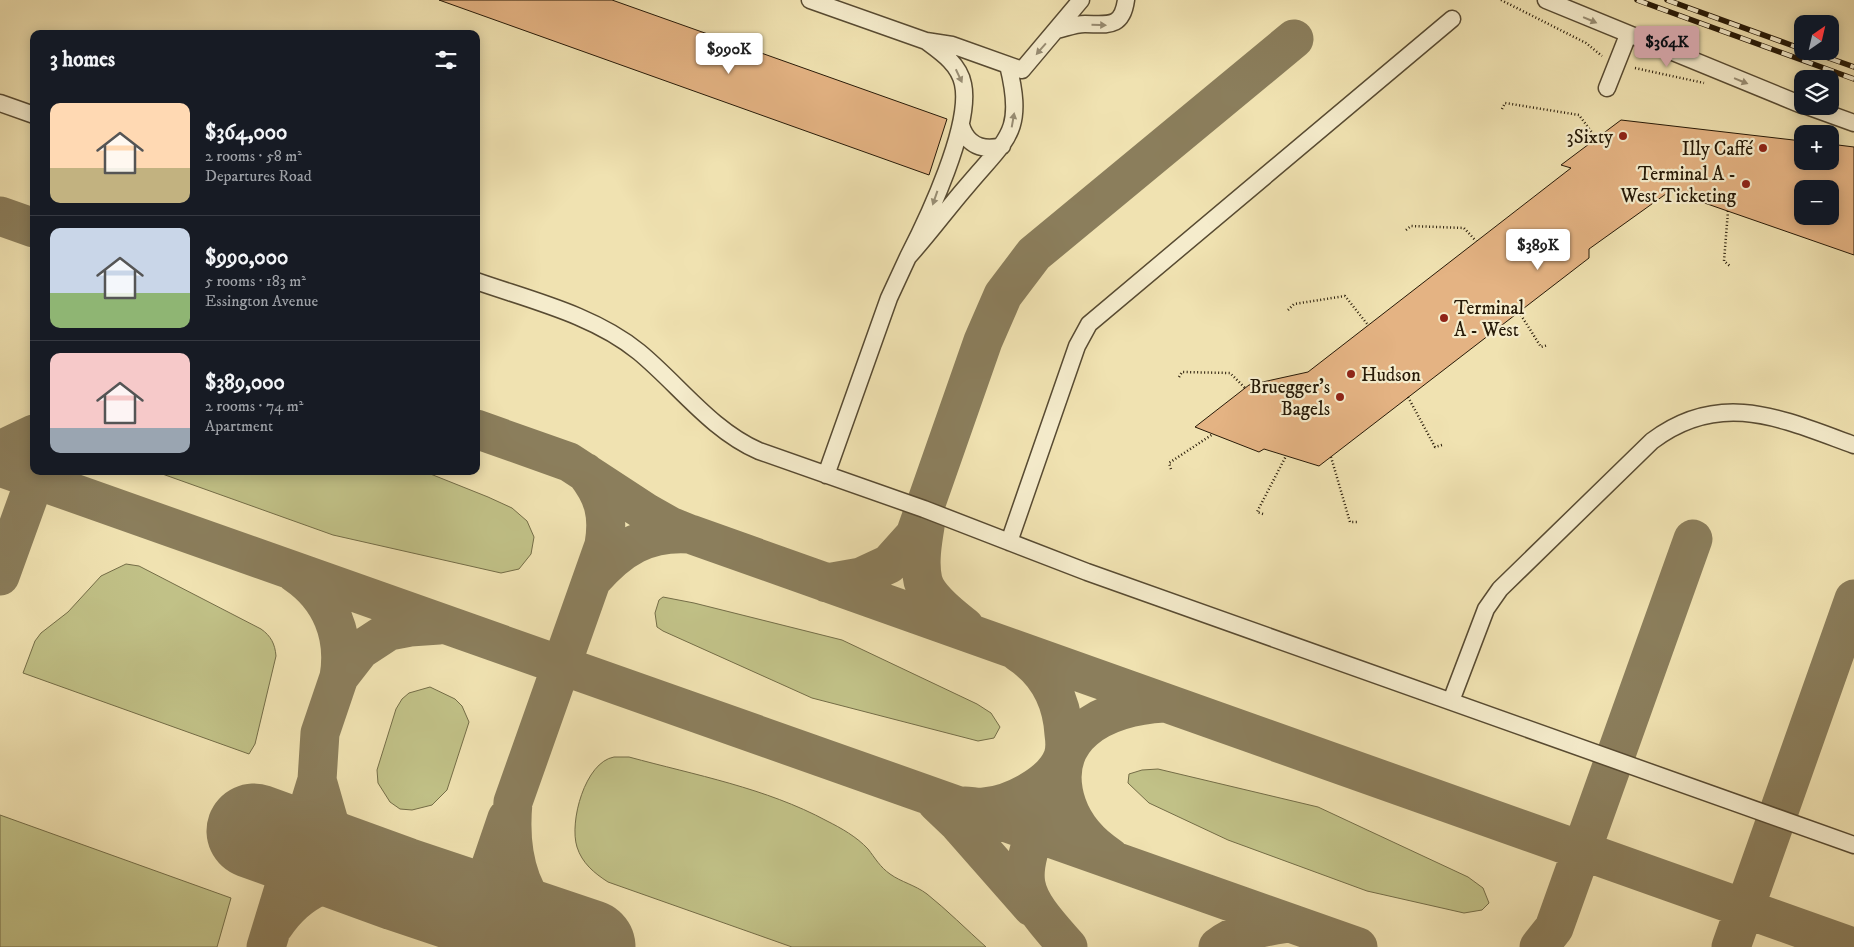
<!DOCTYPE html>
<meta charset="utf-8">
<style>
:root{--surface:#171b24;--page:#242831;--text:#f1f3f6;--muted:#9ea1a6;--line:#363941;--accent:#c59692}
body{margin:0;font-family:"IM FELL DW Pica",serif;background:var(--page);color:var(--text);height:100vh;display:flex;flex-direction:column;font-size:19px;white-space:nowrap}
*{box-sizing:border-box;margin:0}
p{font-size:16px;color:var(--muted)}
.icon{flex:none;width:28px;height:28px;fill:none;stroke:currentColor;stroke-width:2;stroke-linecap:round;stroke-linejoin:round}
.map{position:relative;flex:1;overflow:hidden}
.side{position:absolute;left:30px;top:30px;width:450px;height:445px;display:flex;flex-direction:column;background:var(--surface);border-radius:10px;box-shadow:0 2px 12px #0003}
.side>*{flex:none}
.needle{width:32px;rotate:34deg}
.tools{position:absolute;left:1794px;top:15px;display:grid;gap:10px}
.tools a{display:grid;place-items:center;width:45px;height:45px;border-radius:10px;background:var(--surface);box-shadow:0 2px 12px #0003;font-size:25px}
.price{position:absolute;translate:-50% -42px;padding:0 11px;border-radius:5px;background:#fff;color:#222;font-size:16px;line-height:32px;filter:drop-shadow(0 1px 2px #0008)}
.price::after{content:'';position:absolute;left:50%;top:30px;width:15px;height:11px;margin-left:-8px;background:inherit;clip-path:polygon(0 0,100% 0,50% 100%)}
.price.active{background:var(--accent);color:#111}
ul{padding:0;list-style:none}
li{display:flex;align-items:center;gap:15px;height:125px;padding:0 20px}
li+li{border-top:1px solid var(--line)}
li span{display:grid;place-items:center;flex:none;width:140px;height:100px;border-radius:10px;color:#555}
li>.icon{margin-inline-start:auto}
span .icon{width:60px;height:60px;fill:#fffc;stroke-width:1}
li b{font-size:21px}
h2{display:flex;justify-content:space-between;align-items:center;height:60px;padding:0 20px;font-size:21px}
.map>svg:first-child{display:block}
.green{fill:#c1c187;stroke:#746d47}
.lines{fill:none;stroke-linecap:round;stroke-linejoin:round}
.taxiway{stroke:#8b7e5c;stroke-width:39}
.runway{stroke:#8b7e5c;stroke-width:95}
.building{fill:#e4b383;stroke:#261907;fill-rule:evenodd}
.minor-casing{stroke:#584b32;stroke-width:19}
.path{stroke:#261907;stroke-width:2.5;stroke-dasharray:1 2.5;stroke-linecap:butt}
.minor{stroke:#f5eccc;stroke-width:16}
.rail-casing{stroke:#261907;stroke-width:5.5}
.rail{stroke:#f5eccc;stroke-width:4;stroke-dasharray:11;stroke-linecap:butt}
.oneway{fill:#988d73}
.poi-dot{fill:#8f2418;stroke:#f5eccc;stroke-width:2}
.labels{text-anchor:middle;stroke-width:4.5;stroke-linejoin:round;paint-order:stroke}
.poi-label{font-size:19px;fill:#261907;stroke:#f5eccc;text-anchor:end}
</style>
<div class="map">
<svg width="1854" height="947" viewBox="0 0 1854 947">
<rect width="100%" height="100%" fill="#f0e2b1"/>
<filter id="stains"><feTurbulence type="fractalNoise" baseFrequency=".004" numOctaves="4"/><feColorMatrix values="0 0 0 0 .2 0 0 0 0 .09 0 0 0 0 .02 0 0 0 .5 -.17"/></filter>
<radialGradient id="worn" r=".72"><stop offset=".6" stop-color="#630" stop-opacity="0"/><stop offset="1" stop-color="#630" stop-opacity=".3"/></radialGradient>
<path class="green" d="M154,471H423L488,497L512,508L527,521L534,537L531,554L519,569L501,573L333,535Z
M126,564L139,566L261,629C271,636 275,644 276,656L255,744L249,754L23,673L35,641L41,633L68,612L101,576Z
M663,597L694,603L842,640L977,704L991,713L1000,727L994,738L978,741L812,698L663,631L657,627L655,613L659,600Z
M430,687L455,699L462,706L469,722L447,790L432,805L412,810L400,809L390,802L378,783L377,770L396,709L402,699L409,693Z
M614,757H629C695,775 766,788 827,821C841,828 857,837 868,849C875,858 880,867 890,874C901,882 915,885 927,894C947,910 966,929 986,947H792L608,882C594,873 582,863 577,847C569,822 585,762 614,757Z
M1158,769L1318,807L1468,877L1483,888L1489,903L1482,910L1464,913L1367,891L1228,840L1149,803L1128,783L1129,774L1142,770Z
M0,815L231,898L217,947H0Z"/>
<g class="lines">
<path class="taxiway" d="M0,216L34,228
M476,429L569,462L647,513L670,526L690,534L1853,947
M0,450L34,434
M0,467L1358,947
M585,472C604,496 609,515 604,545L513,802C509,845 516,892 550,923C560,933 574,939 586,946
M927,514C924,534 918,560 923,581C928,599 951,616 965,627
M296,574C331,598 346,636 339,677
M0,576L38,471
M592,580C620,548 647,531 690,534
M827,583L861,577L889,564L915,535L983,341L1003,295L1034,254L1294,39
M317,780L329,822L340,840L380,877
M937,803L959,824L1032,907
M965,806C971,806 978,808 984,807C1011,805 1053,784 1063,757C1065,751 1065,741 1064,734C1062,701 1048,672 1019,653
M1043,810C1016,883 1016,889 1068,947
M1110,857C1090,844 1075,828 1067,805C1044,736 1105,706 1164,703
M476,909L507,818
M274,926C300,887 335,875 380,877
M266,947L317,780L320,733L339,677L360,650L389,631L410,627L439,625
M1218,947C1239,930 1263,927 1289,923
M1539,947L1554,928L1693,539
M1731,947L1854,599"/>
<path class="runway" d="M254,831L400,884L588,947"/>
</g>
<path class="building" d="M439,0H612L947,119L929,175Z
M1621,120L1802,141V161H1830V144L1854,147V255L1670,191L1589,249V258L1319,466L1264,449L1259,452L1195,427L1249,385L1308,372L1571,168L1561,165ZM1802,189H1830V216H1802Z"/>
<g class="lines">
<defs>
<path id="minor" d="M810,0L926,41L952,45L1022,70L1081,0
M1546,0L1802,105
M1057,30C1066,28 1075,24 1085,24C1107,24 1122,29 1126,0
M926,41C941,52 959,64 963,84C972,125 928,218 908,257C929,234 947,209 967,186C1007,138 1025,133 1008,65
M1607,88L1628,35
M0,103L34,115
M1807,106L1854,123
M961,125C967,146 983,151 1002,146
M476,281C530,300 594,315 639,352C679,385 711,430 759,451L924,509L1087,572L1854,845
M826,475L889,298L908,257
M1009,542L1077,346L1089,324L1452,19
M1451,701L1486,609L1500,589L1652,441C1721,389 1782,419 1854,445"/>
</defs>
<use href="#minor" class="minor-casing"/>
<path class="path" d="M1501,0L1586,43L1602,56
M1635,68L1704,83
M1502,109L1505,103L1579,115L1596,138
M1728,211L1724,261L1731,267
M1406,230L1411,226L1464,228L1476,241
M1288,310L1294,304L1345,296L1368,325
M1519,312L1541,347L1548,345
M1179,377L1182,372L1230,373L1245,388
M1408,397L1435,447L1442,445
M1331,457L1350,522H1359
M1171,469L1169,463L1213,434
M1263,514L1257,512L1286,456"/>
<use href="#minor" class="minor"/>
<defs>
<path id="rail" d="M1637,0L1854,79
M1667,0L1802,49
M1809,51L1854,67"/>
</defs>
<use href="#rail" class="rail-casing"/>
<use href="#rail" class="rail"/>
</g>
<defs><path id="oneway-solid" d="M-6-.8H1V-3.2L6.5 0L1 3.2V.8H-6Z" transform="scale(1.25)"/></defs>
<g class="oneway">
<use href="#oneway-solid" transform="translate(1590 20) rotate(23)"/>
<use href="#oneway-solid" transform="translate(1099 25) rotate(1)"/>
<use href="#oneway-solid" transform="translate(1041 49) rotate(131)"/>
<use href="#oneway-solid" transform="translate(959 76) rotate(65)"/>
<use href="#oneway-solid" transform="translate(1741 81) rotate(22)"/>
<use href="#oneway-solid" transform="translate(1013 120) rotate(-80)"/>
<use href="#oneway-solid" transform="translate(935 198) rotate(109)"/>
</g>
<g class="poi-dot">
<circle cx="1623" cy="136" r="5"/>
<circle cx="1763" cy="148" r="5"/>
<circle cx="1746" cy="184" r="5"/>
<circle cx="1444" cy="318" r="5"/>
<circle cx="1351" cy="374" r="5"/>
<circle cx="1340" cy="397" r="5"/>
</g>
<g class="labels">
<g class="poi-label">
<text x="1613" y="143">3Sixty</text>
<text x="1753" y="155">Illy Caffé</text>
<text x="1736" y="180">Terminal A -<tspan x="1736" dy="22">West Ticketing</tspan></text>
<text x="1454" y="314" text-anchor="start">Terminal<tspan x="1454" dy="22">A - West</tspan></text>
<text x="1361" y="381" text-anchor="start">Hudson</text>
<text x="1330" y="393">Bruegger's<tspan x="1330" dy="22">Bagels</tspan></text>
</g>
</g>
<rect width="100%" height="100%" filter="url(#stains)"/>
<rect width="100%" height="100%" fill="url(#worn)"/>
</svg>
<div class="tools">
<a><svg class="needle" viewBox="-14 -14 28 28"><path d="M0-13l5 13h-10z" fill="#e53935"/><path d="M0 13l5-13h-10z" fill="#9ea1a6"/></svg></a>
<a><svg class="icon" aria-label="layers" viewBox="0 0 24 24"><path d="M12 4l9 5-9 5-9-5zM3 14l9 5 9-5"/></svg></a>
<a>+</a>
<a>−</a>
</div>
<b class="price active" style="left:1667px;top:68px">$364K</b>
<b class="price" style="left:729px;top:75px">$990K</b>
<b class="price" style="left:1538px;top:271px">$389K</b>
<section class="side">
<h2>3 homes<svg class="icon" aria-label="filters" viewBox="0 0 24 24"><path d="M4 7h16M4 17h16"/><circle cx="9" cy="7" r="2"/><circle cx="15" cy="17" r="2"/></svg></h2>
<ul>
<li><span style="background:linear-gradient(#ffd9b3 65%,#c2b280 0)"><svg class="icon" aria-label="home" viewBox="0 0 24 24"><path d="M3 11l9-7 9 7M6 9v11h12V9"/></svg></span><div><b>$364,000</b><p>2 rooms · 58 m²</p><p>Departures Road</p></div></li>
<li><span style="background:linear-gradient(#c9d6e8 65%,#8fb573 0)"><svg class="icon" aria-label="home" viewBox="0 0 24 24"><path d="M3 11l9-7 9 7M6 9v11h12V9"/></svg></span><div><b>$990,000</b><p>5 rooms · 183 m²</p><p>Essington Avenue</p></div></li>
<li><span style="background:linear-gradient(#f6c9c9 75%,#9aa5b1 0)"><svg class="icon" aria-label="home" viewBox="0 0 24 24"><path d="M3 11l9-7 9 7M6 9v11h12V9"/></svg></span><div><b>$389,000</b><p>2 rooms · 74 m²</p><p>Apartment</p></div></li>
</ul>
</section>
</div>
